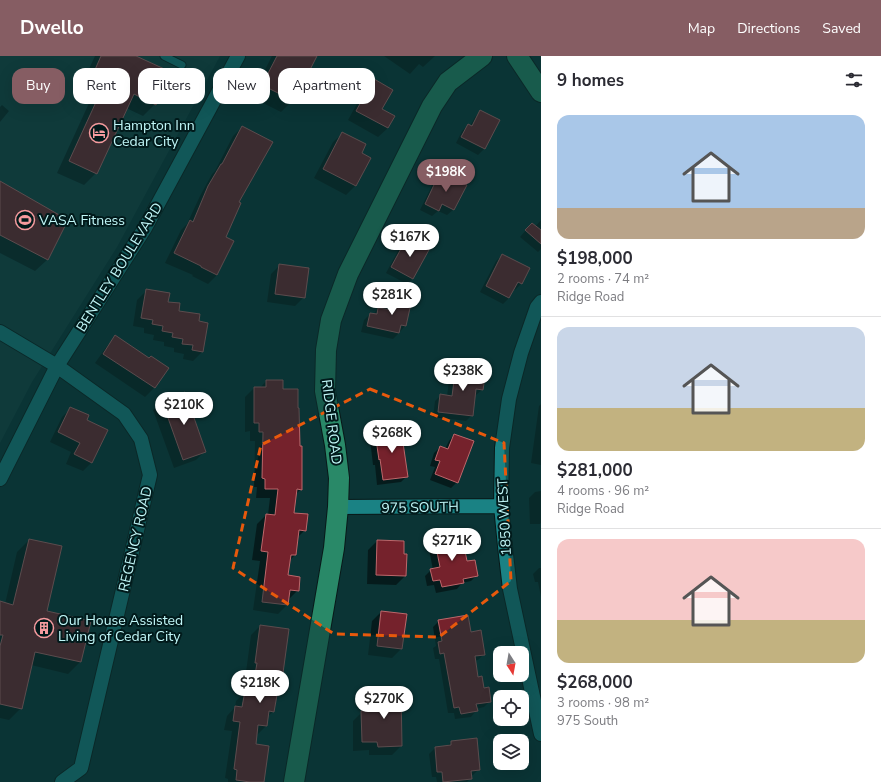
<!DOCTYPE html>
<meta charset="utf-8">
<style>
:root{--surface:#fff;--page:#f2f2f3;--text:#2b2b33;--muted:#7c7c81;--line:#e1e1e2;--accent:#865d63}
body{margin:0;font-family:"Nunito Sans",sans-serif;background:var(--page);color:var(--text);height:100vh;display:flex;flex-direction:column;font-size:15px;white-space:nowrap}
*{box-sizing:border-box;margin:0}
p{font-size:13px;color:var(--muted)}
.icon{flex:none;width:22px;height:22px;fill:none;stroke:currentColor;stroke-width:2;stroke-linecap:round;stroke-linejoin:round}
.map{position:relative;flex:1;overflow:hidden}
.side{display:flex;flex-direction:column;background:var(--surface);width:340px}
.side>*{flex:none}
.guide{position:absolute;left:12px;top:12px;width:380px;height:36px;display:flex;gap:8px}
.needle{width:26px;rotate:169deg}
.tools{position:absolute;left:493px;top:590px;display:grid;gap:8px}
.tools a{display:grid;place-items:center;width:36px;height:36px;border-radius:8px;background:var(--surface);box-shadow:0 4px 16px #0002;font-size:20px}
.price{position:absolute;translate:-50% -34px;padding:0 9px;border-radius:14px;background:#fff;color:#222;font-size:13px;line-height:26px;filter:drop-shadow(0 1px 2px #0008)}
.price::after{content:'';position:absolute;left:50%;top:24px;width:12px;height:9px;margin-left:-6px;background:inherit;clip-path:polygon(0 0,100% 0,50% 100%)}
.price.current{background:var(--accent);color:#fff}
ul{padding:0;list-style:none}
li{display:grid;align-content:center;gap:8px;height:212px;padding:0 16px}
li+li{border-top:1px solid var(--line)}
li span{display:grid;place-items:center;height:124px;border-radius:12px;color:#555}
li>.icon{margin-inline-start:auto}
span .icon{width:72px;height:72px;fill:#fffc;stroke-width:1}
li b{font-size:17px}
h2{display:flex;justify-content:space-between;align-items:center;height:48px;padding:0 16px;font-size:17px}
.tag{padding:0 14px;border-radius:12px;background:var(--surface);box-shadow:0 4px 16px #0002;font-size:14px;line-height:36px}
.tag.current{background:var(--accent);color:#fff}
header{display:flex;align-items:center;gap:24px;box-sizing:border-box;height:56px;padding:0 20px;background:var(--accent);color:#fff}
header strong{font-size:19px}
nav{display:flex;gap:22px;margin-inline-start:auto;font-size:14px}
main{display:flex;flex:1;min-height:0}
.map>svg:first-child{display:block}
.built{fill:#144142}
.shadow{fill:#0007}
.building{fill:#75222c;stroke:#bd676b}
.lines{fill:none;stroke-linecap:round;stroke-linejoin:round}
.lane-casing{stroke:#091919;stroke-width:9}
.street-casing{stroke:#091919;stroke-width:16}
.secondary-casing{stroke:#091919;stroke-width:22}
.lane{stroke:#1a8284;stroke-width:7}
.street{stroke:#1a8284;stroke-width:14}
.secondary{stroke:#298968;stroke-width:20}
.marked{fill:none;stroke:#e8590c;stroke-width:3;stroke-dasharray:8 5;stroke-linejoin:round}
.labels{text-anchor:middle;stroke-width:4;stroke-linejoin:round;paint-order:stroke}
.poi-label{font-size:14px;fill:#c1f7f8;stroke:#011a1b;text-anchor:start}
.street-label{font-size:14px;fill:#c1f7f8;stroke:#011a1b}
</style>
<header>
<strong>Dwello</strong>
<nav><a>Map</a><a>Directions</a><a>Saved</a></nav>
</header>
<main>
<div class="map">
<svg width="541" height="726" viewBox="0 0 541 726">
<rect width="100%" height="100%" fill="#0b3435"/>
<path class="built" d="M0,0H220L117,191L32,326L0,387Z"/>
<path class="shadow" d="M95,0H134L155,48L143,60L126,52L96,117L84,129L57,117L95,34L82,28Z
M272,0H316L293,44L281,56L251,41Z
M384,0H435L423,11L419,8L410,18Z
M369,21L381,54L394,61L388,72L378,81L348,64L359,44L354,41L360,30Z
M2,49L9,55L0,66V51Z
M481,55L499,64L484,93L478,99L456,87L462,75L468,69L470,70L475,61Z
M242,71L238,146L225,182L217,219L208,228L192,220L193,219L165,207L181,174L187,168L200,140L212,118L215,115L233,80Z
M343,77L361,97L369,102L355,130L346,139L314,122L333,86Z
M440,117L453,154L447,159L438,155L432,160L420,154L435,123Z
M0,127L47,204L35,215L0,197Z
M541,164V193L538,196L520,181L526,174L535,171Z
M408,181L413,222L407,228L386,217L402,187Z
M502,199L529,212L521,228L515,234L513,233L509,242L503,248L480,236L496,205Z
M280,209L304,241L295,250L267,246L271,218Z
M146,235L167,246L178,256L197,266L202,296L193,305L183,303L184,298L174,296V292L164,290V286L153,284L154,279L144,277V272L133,270L137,244Z
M396,241L405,270L399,277L393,283L361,276L364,264L370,258H373L378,253L389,255L390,247Z
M116,281L149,303L167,312L154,332L145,341L95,307L107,290Z
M456,312L482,334L476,339H474L472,359L466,365L433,361L435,345L441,339L447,340L450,317Z
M266,325L282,334L301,433L296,438L293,457L305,474L297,482L295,499L289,505L287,520L298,534L289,543L287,549L278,558L253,554L260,505L252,504L257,468L266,459H268L270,442H256L257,431H254L255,385H250V375L245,376V341L254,332H260Z
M184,338L205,395L196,404L174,412L153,354L162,345Z
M541,348V409L531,407L539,350Z
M71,352L86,364L92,406L83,415L66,408L71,396L50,386L62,361Z
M375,377L407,420L401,426L377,429L375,409H373L370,383Z
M454,379L457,426L451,432L430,424L435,411L430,410L434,397L440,391L445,393L449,385Z
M541,435V467L540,468H530L529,442L535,436Z
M434,482L457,487L466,506L477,519L471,525L462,527L457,533L436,537L434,529L427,530L425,520L431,514H433L428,488Z
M29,484L46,556L80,606L68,618L31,609L21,652L9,664L0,662V547L5,548L17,496Z
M377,485L405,520L396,529L367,528L368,494Z
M539,512H541V541L538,526H535L533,518Z
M381,556L401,593L392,602L368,599L372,565Z
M439,565L470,577L484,598L478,604L474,605L477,622L490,645L484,651L476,653V655L471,661L455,663L454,657H448L439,603H435L433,592L436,590L433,571Z
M260,570L279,639L275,643L273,656L267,661L266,670L257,679L255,689L263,726H228V723L225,722L232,675L224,674L227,660L235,651L236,645L245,636L249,616H246L251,579Z
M373,637L401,690L392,699H369V694L353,695V665L362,656H365L364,646Z
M451,686L479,713L473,719H470L471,722L467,726H437L436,721H432L429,698L435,692L447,690Z"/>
<path class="building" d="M101,0H136L171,16L156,49L134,38L97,118L69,105L107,22L94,16Z
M277,0H317L294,45L262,29Z
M369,20L393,34L382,53L395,60L388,72L356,55L367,35L362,32Z
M480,54L500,64L485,93L461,81L468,68L472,70Z
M242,70L273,86L239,146L241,147L226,181L234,185L217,219L201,211V210L174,197L190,164L193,166L208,130L221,108H222Z
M342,76L366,88L362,97L371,102L356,130L323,113Z
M440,116L467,129L454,154L442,148L439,155L425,148Z
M0,125L68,164L48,204L0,179Z
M532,167L541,174V188L525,174Z
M408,180L430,192L413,223L391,211Z
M502,198L530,212L522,228L518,226L509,242L486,230Z
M279,208L309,212L305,242L275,238Z
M146,233L170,237L168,246L180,247L179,255L200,258L199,265L208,267L203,296L192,294L193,289L182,288L183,283L172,281L173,277L162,275L163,270L152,268L153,264L141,262Z
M396,240L412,243L406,270L401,269L399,277L367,270L370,257L377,258L378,252L393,254Z
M115,279L149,302L151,300L169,312L155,332L103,298Z
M456,310L486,314L483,334L476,333L473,360L438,356L440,338L452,340Z
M266,324H283V333H298V352H299L300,390H302V434L297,433L294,457L308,458L306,475L299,474L296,499H291L288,519L300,521L299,535L290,534L288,549L262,546L268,496L261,495L266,458L275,459L278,433H265V423L262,422L263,376H259V367H254V331H266Z
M185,336L206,396L183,404L162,345Z
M70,351L89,359L87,364L108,374L92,407L74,398L80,387L58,376Z
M401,373L408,421L383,424L380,403L379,404L375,376Z
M454,378L474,385L458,427L435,418L440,405L435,404L440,390L448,393Z
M456,477L458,486L463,485L467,505L475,504L478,520L463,523L464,527L442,531L440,524L433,525L430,513L440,511L434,481Z
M29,483L62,490L47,555L91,565L81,606L35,596L22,653L0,648V590L3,579H0V545L13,549Z
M377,484L404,485V498H407L406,520L376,519Z
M381,555L407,558L402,593L377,590Z
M468,559L471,576L481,574L485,599L475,600L478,621L482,620L484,632L489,631L491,646L476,648L478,655L461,658L459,651L454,652L444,597L440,598L438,586L442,585L438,564Z
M260,569L289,573L280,639H277L274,656L269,655L267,670L258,669L256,688L269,690L264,726H250L236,724L237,714L234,713L240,666L233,665L235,650L242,651L245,635L252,636L257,607H255Z
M401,635L402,690L378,691L377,686H362L361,655L373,654V636Z
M477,682L480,714L471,715L472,723L443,726L442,716H437L435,691L451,689V685Z"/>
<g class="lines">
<defs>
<path id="lane" d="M164,0L182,9"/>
<path id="street" d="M541,246L537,251L521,297L509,343L502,392L501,450L505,490L510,533L541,678
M0,276L57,310L124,358L141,383L150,419L81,712L62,726
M0,423L57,310L145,172L238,0
M338,451L501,450"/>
<path id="secondary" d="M517,0L541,36
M294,726L334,492L338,451L339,422L335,389L325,335L326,294L331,264L348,218L432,50L448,26L482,0"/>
</defs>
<use href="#lane" class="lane-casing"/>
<use href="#street" class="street-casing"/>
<use href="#secondary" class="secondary-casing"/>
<use href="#lane" class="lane"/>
<use href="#street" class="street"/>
<use href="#secondary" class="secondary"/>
</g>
<path d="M0 0H541V726H0ZM370,333L504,387L511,525L439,581L334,578L233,512L261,389Z" fill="#0b3435" fill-opacity=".55" fill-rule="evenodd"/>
<path class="marked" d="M370,333L504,387L511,525L439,581L334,578L233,512L261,389Z"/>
<defs>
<symbol id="hotel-ring" viewBox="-11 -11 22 22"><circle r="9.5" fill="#011a1b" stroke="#f59b9e" stroke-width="1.5"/><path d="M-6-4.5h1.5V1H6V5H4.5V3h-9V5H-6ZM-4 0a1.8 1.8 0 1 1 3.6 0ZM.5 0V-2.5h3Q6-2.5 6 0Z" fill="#f59b9e"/></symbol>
<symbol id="stadium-ring" viewBox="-11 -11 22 22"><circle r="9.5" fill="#011a1b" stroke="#f59b9e" stroke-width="1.5"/><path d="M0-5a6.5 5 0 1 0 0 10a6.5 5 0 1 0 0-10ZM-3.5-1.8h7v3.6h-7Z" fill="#f59b9e"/></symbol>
<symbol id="building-ring" viewBox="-11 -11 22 22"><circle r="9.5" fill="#011a1b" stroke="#f59b9e" stroke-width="1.5"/><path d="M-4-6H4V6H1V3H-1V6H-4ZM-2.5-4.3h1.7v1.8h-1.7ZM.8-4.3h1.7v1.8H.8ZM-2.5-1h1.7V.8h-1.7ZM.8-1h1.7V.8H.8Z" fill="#f59b9e"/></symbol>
</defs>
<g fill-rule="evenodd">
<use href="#hotel-ring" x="88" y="66" width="22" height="22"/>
<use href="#stadium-ring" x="14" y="153" width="22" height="22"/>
<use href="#building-ring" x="33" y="561" width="22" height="22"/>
</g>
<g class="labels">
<g class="poi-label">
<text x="113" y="74">Hampton Inn<tspan x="113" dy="16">Cedar City</tspan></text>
<text x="39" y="169">VASA Fitness</text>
<text x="58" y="569">Our House Assisted<tspan x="58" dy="16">Living of Cedar City</tspan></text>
</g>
<g class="street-label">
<text transform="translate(119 211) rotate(-58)" y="5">BENTLEY BOULEVARD</text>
<text transform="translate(332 366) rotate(83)" y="5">RIDGE ROAD</text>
<text transform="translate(420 451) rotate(-1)" y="5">975 SOUTH</text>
<text transform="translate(504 461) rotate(-93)" y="5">1850 WEST</text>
<text transform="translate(135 483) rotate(-77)" y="5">REGENCY ROAD</text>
</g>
</g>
</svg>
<div class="tools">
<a><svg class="needle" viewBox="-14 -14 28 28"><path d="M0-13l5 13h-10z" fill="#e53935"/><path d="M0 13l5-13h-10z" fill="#7c7c81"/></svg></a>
<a><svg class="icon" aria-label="locate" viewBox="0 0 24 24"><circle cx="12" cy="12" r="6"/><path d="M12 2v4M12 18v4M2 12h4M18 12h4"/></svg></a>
<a><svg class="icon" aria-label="layers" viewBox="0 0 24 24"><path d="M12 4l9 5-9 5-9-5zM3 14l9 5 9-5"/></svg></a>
</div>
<b class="price current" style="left:446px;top:137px">$198K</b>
<b class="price" style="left:410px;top:202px">$167K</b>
<b class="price" style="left:392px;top:260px">$281K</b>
<b class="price" style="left:463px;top:336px">$238K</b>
<b class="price" style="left:184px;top:370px">$210K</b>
<b class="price" style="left:392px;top:398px">$268K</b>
<b class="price" style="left:452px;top:506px">$271K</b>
<b class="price" style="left:260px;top:648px">$218K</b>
<b class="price" style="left:384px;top:664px">$270K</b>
<div class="guide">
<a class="tag current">Buy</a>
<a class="tag">Rent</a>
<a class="tag">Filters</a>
<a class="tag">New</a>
<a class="tag">Apartment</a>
</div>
</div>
<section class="side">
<h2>9 homes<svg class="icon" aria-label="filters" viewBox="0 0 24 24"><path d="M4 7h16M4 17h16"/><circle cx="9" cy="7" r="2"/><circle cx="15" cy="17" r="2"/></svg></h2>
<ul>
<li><span style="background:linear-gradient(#a9c7e8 75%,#b9a48a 0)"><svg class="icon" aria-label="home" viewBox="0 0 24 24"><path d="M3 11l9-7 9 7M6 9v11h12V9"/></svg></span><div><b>$198,000</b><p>2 rooms · 74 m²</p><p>Ridge Road</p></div></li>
<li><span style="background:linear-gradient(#c9d6e8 65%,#c2b280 0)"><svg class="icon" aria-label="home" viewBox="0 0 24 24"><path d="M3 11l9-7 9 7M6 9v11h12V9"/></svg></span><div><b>$281,000</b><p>4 rooms · 96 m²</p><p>Ridge Road</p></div></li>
<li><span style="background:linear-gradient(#f6c9c9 65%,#c2b280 0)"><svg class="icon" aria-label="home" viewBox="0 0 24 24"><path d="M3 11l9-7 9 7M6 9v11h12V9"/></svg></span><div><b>$268,000</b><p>3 rooms · 98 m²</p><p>975 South</p></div></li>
</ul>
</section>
</main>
